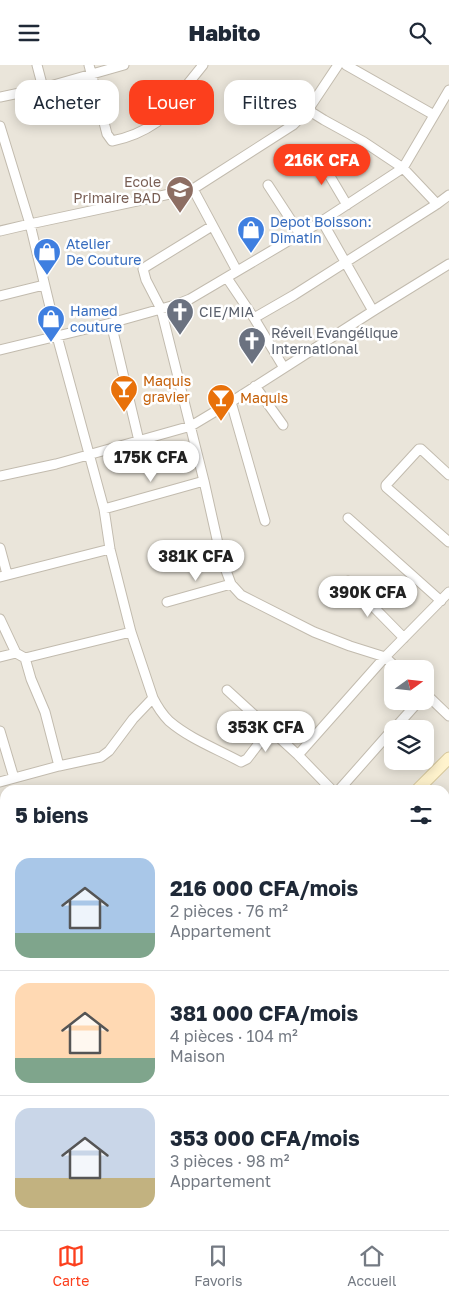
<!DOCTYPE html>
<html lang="fr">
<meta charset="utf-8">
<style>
:root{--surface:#fff;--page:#f6f6f7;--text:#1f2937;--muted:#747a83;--line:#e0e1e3;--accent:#fc3f1d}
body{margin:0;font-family:"Golos Text",sans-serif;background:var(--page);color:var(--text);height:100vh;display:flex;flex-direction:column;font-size:19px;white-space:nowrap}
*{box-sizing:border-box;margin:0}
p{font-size:16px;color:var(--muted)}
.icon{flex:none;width:28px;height:28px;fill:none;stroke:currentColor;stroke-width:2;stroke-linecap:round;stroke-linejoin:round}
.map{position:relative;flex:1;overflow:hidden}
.panel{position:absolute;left:0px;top:720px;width:450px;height:445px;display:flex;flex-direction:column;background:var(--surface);border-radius:15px 15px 0 0;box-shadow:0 2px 12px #0003}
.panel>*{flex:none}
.top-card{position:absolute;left:15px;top:15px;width:420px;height:45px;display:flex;gap:10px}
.needle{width:32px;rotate:75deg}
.controls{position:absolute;left:384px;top:595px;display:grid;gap:10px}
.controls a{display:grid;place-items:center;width:50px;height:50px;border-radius:10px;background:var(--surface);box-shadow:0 2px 12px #0003;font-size:25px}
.price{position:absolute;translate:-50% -42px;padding:0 11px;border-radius:18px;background:#fff;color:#222;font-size:16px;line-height:32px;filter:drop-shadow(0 1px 2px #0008)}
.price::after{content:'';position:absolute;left:50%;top:30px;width:15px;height:11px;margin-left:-8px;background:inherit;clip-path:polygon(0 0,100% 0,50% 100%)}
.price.active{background:var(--accent);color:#fff}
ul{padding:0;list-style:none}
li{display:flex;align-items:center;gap:15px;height:125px;padding:0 15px}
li+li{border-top:1px solid var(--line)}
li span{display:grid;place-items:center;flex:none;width:140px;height:100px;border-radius:15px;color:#555}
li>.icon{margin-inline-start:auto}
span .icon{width:60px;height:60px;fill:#fffc;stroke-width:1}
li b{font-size:21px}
h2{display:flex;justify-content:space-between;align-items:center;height:60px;padding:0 15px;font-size:21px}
.tag{padding:0 18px;border-radius:15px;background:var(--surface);box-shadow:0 2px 12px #0003;font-size:18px;line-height:45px}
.tag.active{background:var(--accent);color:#fff}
header{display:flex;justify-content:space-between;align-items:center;height:65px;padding:0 15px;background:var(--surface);font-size:22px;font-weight:800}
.menu{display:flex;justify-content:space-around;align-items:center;height:70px;border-top:1px solid var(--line);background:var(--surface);font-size:14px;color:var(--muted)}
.menu a{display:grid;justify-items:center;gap:2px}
.menu .active{color:var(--accent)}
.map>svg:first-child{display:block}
.residential{fill:#eae5da;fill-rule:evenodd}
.green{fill:#d2eab5}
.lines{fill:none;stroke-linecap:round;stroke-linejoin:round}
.street-casing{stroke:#c2bbae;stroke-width:11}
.secondary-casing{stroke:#d6c79b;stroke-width:13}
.street{stroke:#fff;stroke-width:9}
.secondary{stroke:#fff3cd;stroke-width:11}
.labels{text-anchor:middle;stroke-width:5;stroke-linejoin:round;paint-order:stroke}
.education-label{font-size:14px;fill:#785e54;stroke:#fff;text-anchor:end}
.shop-label{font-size:14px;fill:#366cbe;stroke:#fff;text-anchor:start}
.worship-label{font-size:14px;fill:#5b616d;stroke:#fff;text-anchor:start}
.food-label{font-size:14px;fill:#c56008;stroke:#fff;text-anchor:start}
</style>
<header><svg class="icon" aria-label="menu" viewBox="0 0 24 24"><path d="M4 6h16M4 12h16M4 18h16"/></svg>Habito<svg class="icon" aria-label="search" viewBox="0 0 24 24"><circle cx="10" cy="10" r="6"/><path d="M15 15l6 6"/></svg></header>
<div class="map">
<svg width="449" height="1165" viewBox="0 0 449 1165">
<rect width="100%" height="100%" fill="#f6f3ec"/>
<path class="residential" d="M0,0H449V1165H37L36,1160H445V725H5V1120L0,1126ZM392,604H425V636H392ZM392,664H425V696H392Z"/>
<path class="green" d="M5,1123V1160H34L35,1165H0V1127Z"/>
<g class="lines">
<defs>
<path id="street" d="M37,0L43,23
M89,0L107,69L112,76C128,73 144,66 157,57L203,0
M346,0L434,50
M0,32L43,23L124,0
M308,45L324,55L364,77L403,103L437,139
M0,61L30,159L57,271L104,444L110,484L131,567L153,633L133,654L109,686L101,692L59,701L0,717
M318,91L347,140
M268,120L300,169
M193,124L237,206
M322,156L373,246
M212,161L147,201L143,204L146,215L161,244L204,416L221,492L231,519L241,530L314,567L350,581L385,592L398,604
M0,166L30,159L193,124L293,60L308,45L338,0
M227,213L254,253L284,303
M0,231L44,220
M254,253L294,230L437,139L449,130
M111,258L139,376
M0,285L111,258L175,240L190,234L322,156L403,103L449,25
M255,321L283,360
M231,337L265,456
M449,410L421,384H419L386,420V422L449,477
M0,411L56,399L191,361L231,337L373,246L449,199
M104,444L204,416
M348,453L441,536
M0,483L7,509
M0,512L110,484
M348,516L404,573
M167,537L231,519
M0,554L16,588L25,593L31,614L45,647L59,701
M0,592L16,588
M25,593L131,567
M227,625L298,690L332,725
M425,628L449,651
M153,633C157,641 162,649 169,656C190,674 217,684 241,697L247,694L270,664
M394,664L419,636
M0,666L14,713
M298,690L385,592L449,527
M339,725L392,665
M445,763L449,767
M445,827L449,824
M0,887H5
M445,1002L449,1005
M0,1035H5
M445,1049H449
M445,1083L449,1082
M261,1160V1165
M401,1160V1165
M192,1165V1160
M360,1165V1160
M428,1165L449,1164"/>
<path id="secondary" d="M417,725L449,693
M445,843L449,847"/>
</defs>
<use href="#street" class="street-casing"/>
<use href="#secondary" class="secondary-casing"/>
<use href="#street" class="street"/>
<use href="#secondary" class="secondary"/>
</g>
<defs>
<symbol id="school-pin" viewBox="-11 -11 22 30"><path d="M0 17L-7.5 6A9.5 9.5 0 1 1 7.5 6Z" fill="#8d6e63" stroke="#fff"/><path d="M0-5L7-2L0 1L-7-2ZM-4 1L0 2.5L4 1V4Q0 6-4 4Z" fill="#fff"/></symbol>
<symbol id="shop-pin" viewBox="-11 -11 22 30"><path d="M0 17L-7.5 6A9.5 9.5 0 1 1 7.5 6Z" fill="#3f7fe0" stroke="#fff"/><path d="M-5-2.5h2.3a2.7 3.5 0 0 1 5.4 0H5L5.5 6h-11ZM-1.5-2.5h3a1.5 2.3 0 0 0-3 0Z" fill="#fff"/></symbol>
<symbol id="church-pin" viewBox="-11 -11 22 30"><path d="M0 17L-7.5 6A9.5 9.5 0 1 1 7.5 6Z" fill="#6b7280" stroke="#fff"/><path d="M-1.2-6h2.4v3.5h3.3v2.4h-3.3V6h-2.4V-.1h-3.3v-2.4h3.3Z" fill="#fff"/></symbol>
<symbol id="bar-pin" viewBox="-11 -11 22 30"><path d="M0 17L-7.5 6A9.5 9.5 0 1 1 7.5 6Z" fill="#e8710a" stroke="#fff"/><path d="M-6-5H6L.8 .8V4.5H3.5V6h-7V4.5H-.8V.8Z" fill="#fff"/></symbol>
</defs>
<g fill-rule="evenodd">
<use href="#school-pin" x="164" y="109" width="32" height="43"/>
<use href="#shop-pin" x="235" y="149" width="32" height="43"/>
<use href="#shop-pin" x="31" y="171" width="32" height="43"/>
<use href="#church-pin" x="164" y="231" width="32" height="43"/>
<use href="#shop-pin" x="35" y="238" width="32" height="43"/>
<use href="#church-pin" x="236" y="260" width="32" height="43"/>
<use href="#bar-pin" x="108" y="308" width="32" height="43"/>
<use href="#bar-pin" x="205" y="317" width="32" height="43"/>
</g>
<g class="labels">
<g class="education-label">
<text x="161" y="122">Ecole<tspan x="161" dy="16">Primaire BAD</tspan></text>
</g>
<g class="shop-label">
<text x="270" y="162">Depot Boisson:<tspan x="270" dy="16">Dimatin</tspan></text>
<text x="66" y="184">Atelier<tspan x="66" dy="16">De Couture</tspan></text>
<text x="70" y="251">Hamed<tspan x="70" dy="16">couture</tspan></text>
</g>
<g class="worship-label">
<text x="199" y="252">CIE/MIA</text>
<text x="271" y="273">Réveil Evangélique<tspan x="271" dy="16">International</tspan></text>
</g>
<g class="food-label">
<text x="143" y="321">Maquis<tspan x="143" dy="16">gravier</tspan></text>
<text x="240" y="338">Maquis</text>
</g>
</g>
</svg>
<div class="controls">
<a><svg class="needle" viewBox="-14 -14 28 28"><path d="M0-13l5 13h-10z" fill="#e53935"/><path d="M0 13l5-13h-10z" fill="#747a83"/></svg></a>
<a><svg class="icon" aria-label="layers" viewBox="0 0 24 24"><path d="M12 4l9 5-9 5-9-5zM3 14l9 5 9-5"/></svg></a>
</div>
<b class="price active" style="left:322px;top:121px">216K CFA</b>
<b class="price" style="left:151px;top:418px">175K CFA</b>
<b class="price" style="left:196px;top:517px">381K CFA</b>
<b class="price" style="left:368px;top:553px">390K CFA</b>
<b class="price" style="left:266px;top:688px">353K CFA</b>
<div class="top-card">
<a class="tag">Acheter</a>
<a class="tag active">Louer</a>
<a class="tag">Filtres</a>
</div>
<section class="panel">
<h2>5 biens<svg class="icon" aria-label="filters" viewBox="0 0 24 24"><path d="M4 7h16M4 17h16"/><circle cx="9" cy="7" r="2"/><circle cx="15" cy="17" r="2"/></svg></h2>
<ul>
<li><span style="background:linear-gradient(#a9c7e8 75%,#7fa58c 0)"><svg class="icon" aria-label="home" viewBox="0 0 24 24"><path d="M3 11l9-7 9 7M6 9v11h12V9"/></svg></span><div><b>216 000 CFA/mois</b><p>2 pièces · 76 m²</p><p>Appartement</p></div></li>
<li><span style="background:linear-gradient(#ffd9b3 75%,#7fa58c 0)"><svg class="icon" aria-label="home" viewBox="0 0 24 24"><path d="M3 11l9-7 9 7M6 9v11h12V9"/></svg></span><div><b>381 000 CFA/mois</b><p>4 pièces · 104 m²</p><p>Maison</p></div></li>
<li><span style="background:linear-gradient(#c9d6e8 70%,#c2b280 0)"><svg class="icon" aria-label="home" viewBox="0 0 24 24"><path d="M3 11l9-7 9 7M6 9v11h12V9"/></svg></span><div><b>353 000 CFA/mois</b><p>3 pièces · 98 m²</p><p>Appartement</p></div></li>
</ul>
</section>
</div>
<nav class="menu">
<a class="active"><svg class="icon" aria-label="map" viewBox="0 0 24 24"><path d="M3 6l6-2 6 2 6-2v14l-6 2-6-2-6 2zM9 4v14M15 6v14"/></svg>Carte</a>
<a><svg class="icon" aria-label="saved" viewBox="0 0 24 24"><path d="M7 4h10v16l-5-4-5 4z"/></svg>Favoris</a>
<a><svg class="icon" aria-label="home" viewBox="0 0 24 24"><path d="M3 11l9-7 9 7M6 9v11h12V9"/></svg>Accueil</a>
</nav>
